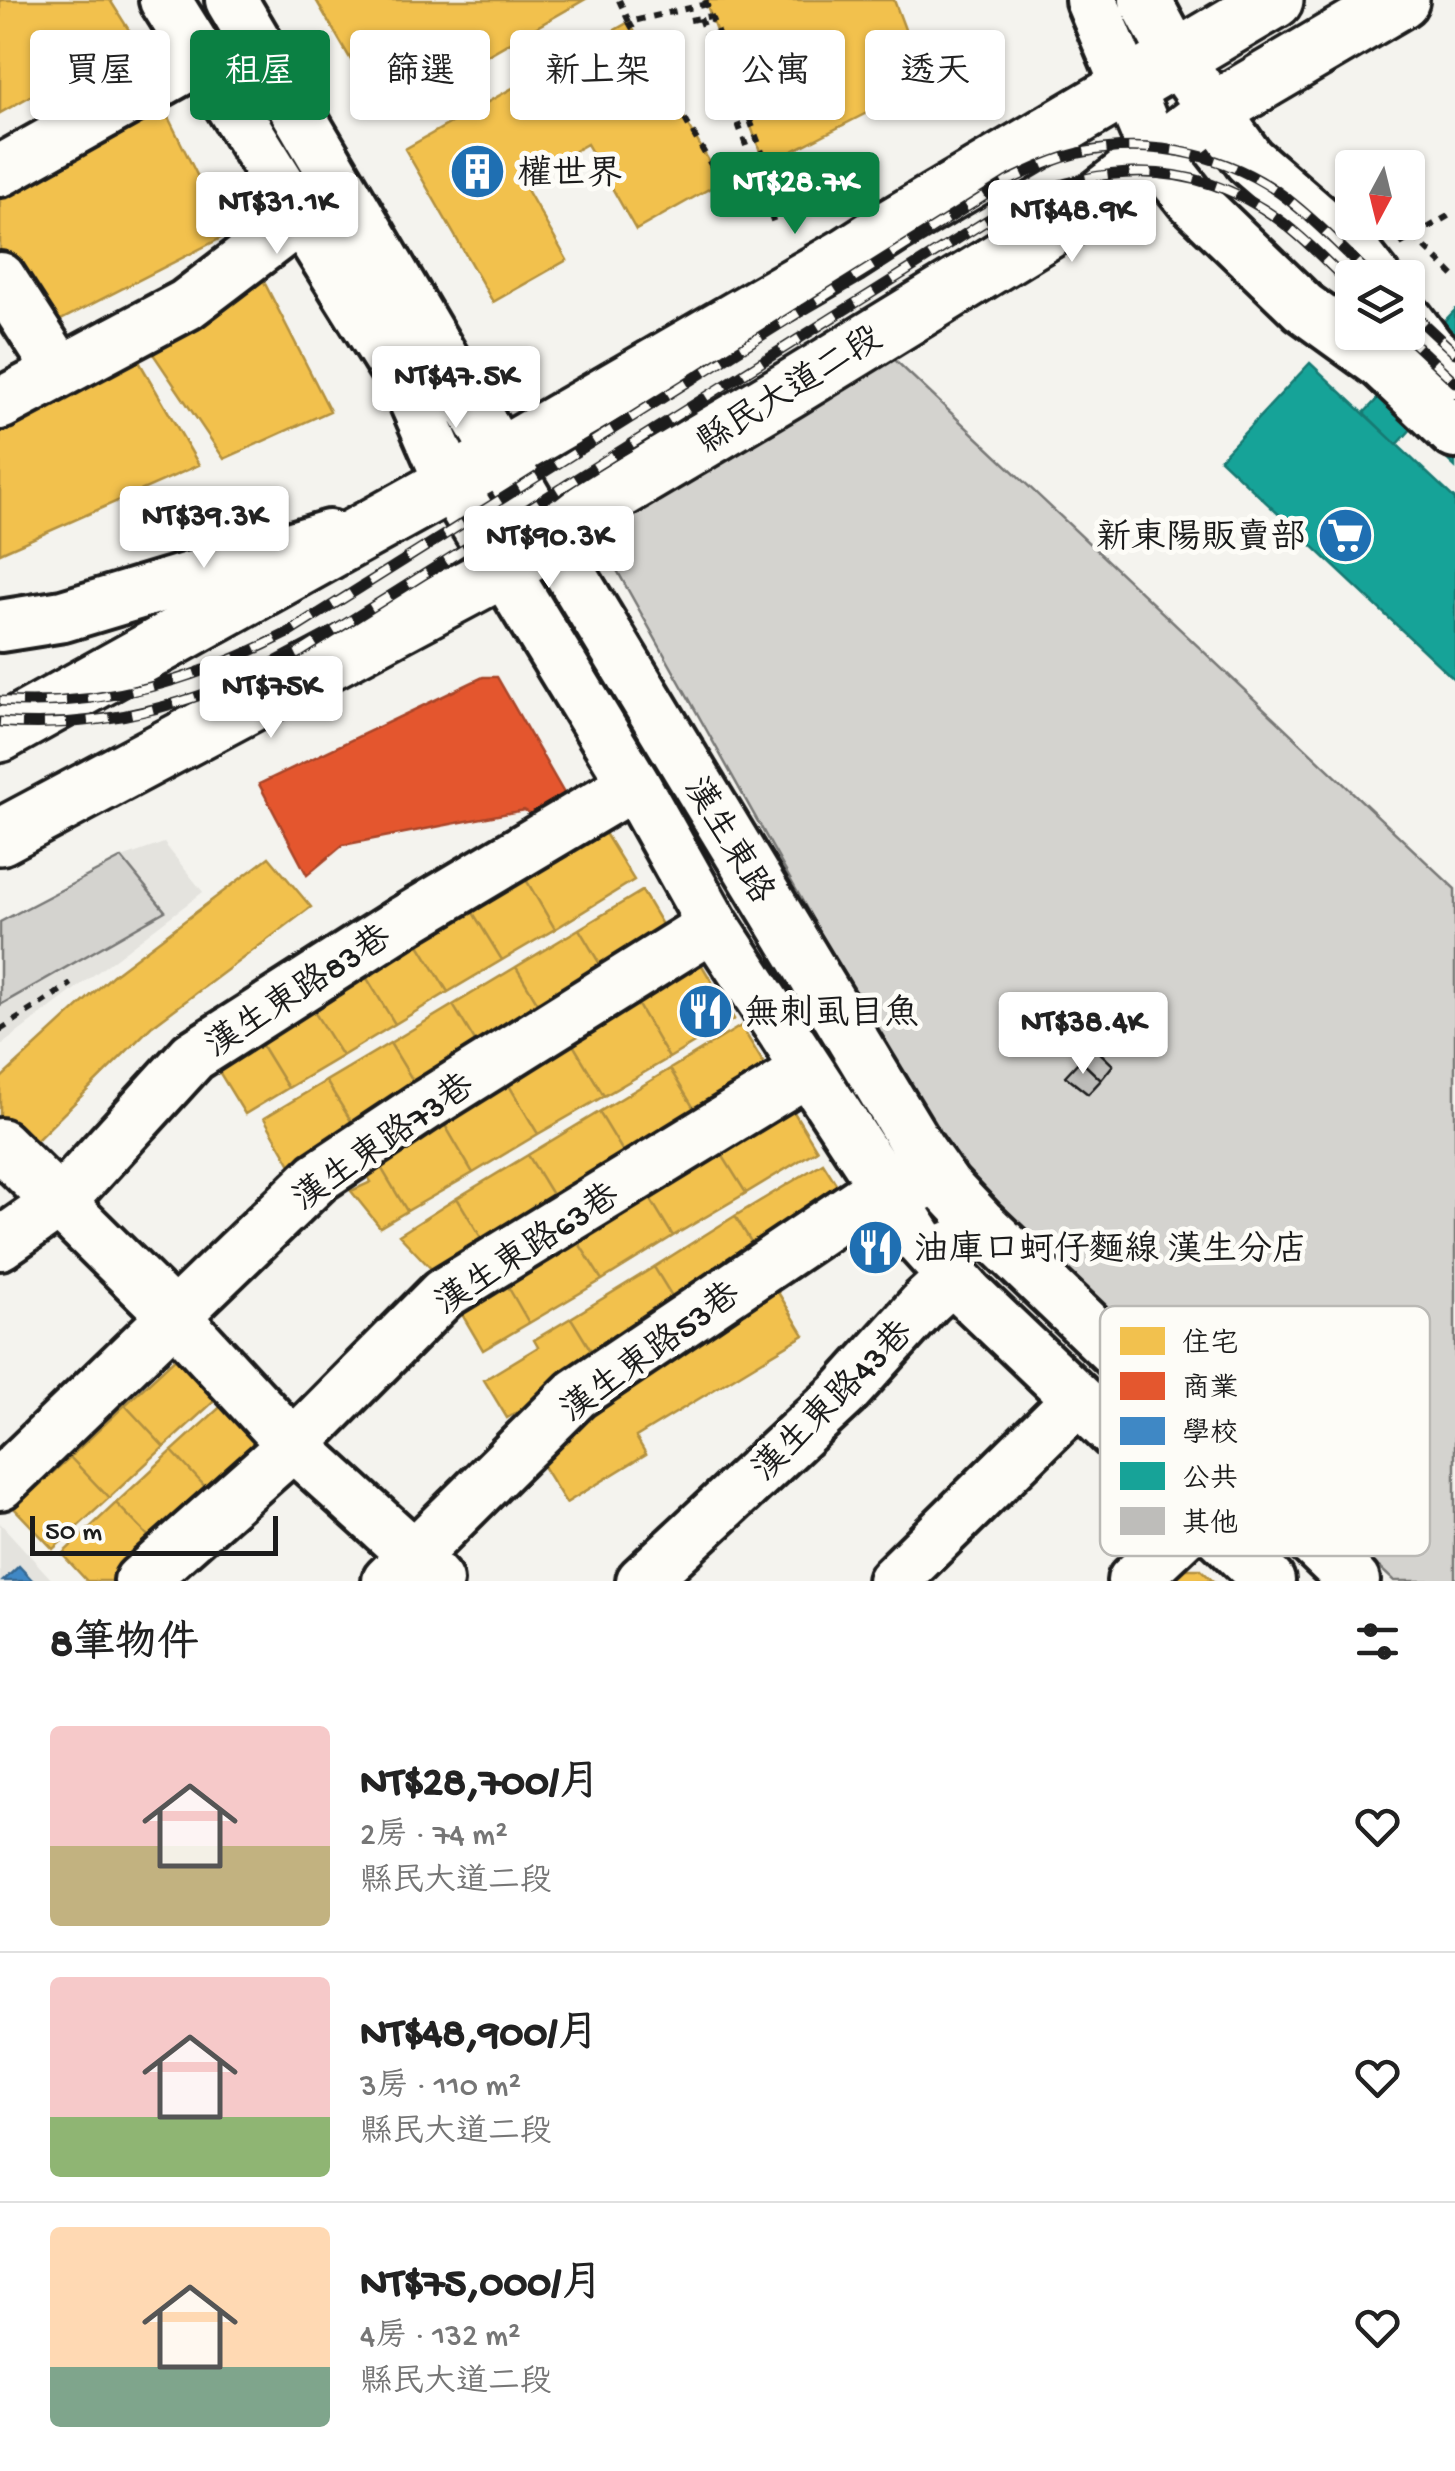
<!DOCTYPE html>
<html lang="zh-TW">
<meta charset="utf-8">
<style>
:root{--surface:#fff;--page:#f2f2f2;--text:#222;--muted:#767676;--line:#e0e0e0;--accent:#0b8043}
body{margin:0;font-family:"Gochi Hand","LXGW WenKai TC",sans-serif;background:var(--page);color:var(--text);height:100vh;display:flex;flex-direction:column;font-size:38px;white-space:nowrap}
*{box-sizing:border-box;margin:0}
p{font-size:32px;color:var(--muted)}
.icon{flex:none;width:55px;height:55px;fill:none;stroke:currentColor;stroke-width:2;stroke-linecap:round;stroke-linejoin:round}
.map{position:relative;height:1581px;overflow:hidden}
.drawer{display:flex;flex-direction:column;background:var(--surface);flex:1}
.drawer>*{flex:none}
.hud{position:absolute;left:30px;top:30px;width:1395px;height:90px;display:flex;gap:20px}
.needle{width:65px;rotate:187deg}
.tools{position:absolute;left:1335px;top:150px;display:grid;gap:20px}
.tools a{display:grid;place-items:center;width:90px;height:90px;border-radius:10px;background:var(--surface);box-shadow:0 2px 8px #0004;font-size:50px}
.scale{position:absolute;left:30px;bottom:25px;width:248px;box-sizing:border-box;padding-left:10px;border:5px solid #1c1c1c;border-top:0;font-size:28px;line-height:35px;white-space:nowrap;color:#1c1c1c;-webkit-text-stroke:8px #fdfcf7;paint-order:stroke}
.price{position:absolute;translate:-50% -85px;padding:0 22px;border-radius:10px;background:#fff;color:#222;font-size:32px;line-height:65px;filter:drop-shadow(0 2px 5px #0008)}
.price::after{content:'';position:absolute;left:50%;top:60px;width:30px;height:22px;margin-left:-15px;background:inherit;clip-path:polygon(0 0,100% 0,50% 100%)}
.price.on{background:var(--accent);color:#fff}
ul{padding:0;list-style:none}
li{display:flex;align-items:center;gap:30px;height:250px;padding:0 50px}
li+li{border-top:2px solid var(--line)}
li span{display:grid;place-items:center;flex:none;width:280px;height:200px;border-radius:10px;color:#555}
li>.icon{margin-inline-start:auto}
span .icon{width:120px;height:120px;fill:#fffc;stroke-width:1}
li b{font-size:42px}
h2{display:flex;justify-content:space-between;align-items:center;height:120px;padding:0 50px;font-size:42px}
.chip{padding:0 35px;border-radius:10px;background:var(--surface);box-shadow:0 2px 8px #0004;font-size:35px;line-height:90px}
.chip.on{background:var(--accent);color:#fff}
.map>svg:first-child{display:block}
.built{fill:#e4e3de}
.green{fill:#d4d3cf;stroke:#787876;stroke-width:2.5}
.homes{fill:#f2c14e;stroke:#b2903f;stroke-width:2.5}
.shops{fill:#e4572e;stroke:#a84529;stroke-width:2.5}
.schools{fill:#3f88c5;stroke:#346892;stroke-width:2.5}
.public{fill:#17a398;stroke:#187a73;stroke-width:2.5}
.building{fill:#bebdba;stroke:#1c1c1c;stroke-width:2.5}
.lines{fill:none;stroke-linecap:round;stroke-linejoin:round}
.minor-casing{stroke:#1c1c1c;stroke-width:58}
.major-casing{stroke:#1c1c1c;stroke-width:62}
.path{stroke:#1c1c1c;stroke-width:6;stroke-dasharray:8 8;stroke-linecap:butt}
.minor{stroke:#fdfcf7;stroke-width:50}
.major{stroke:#fdfcf7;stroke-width:55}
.rail-casing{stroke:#1c1c1c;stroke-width:11}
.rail{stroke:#fdfcf7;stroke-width:8;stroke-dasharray:22;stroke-linecap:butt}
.path-bridge{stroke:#1c1c1c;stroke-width:6;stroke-dasharray:8 8;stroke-linecap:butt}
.labels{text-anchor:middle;stroke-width:10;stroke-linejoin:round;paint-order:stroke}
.poi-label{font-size:35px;fill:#1c1c1c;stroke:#fdfcf7;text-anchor:start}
.street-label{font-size:35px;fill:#1c1c1c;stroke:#fdfcf7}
.key{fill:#fdfcf7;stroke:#bab9b5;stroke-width:2.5}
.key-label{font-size:28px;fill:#1c1c1c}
</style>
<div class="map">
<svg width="1455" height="1581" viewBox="0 0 1455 1581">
<rect width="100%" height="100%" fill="#f4f3ee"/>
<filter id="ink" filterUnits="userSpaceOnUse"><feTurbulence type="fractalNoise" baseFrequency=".01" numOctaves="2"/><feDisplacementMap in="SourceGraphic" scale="20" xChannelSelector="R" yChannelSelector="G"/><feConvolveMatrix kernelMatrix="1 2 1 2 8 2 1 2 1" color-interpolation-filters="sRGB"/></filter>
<g filter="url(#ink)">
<path class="built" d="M164,843L203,892L0,1046V922L122,858Z
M0,1523L53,1581H0Z"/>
<path class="green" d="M894,359L1455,889V1581H1394L970,1186L924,1118L595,531Z
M122,858L165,911L0,1005V922Z"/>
<path class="homes" d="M0,0H110L134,38L0,113Z
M316,0H584L383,115Z
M705,0H894L915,56L909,86L888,102L765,165Z
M629,22L721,182L636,230L587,144L522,181L567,260L493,302L405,149Z
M159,99L227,235L45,328L0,249V187Z
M259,272L330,411L224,459L145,342Z
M130,346L199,465L0,553V416Z
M603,830L634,880L555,929L518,866Z
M269,857L311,907L151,1027L29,1148L0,1115V1079L113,975Z
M518,866L555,929L502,960L464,898Z
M642,891L673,943L610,981L579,929Z
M464,898L502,960L448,992L410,930Z
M579,929L610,981L547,1019L516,967Z
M410,930L448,992L395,1024L357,962Z
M357,962L395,1024L342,1056L303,994Z
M700,962L734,1019L669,1058L635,1000Z
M516,967L547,1019L484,1056L453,1005Z
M303,994L342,1056L288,1088L250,1026Z
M635,1000L669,1058L604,1096L569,1038Z
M453,1005L484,1056L421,1094L390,1043Z
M741,1026L772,1077L701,1120L670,1069Z
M256,1036L288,1088L245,1114L218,1070L230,1063L225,1055Z
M569,1038L604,1096L538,1134L504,1077Z
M390,1043L421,1094L358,1132L326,1081Z
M670,1069L701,1120L630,1163L599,1112Z
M504,1077L538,1134L473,1173L439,1115Z
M326,1081L358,1132L294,1170L264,1118Z
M786,1099L817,1150L746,1193L714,1142Z
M599,1112L630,1163L559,1206L528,1155Z
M439,1115L473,1173L407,1211L373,1154Z
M714,1142L746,1193L673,1236L642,1185Z
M373,1154L407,1211L380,1227L351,1191L371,1182L359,1163Z
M528,1155L559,1206L488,1249L457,1198Z
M823,1163L851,1207L763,1261L735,1216Z
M642,1185L673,1236L602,1280L570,1229Z
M457,1198L488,1249L439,1277L399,1235Z
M735,1216L763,1261L681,1311L654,1267Z
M570,1229L602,1280L529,1323L499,1271Z
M654,1267L681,1311L598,1362L571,1318Z
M499,1271L529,1323L483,1350L460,1311Z
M776,1289L804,1335L636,1437L646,1454L566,1503L531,1447Z
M571,1318L598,1362L507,1418L484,1380L538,1347L534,1340Z
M180,1354L220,1396L164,1447L125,1405Z
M228,1400L266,1441L211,1493L172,1451Z
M125,1405L164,1447L109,1498L70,1457Z
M172,1451L211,1493L156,1544L116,1503Z
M70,1457L109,1498L53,1549L14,1508Z
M116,1503L156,1544L116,1581H87L62,1554Z
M1177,1569H1200L1213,1581H1166Z"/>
<path class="shops" d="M483,677H497L565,795L534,815L524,810L343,845L307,875L259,784Z"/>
<path class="schools" d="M19,1566L33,1581H3Z"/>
<path class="public" d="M1455,310V467L1413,427L1397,445L1364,413L1380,396L1376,392Z
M1310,363L1455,499V680L1220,459Z"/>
<path class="building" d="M1092,1045L1113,1065L1101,1080L1080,1060Z
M1080,1060L1101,1080L1088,1094L1065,1076Z"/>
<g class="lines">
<defs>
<path id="minor" d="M165,0L413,397L450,482L634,784L713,925L920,1241L969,1295L1269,1581
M231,0L550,540L919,1149L946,1187L979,1222L1354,1581
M1091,0L1156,155L1190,198L1303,307L1382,364L1455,433
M1145,0L1176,57L1249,160L1353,250L1375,278
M0,171L200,59
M0,278L60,371
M1408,320L1429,348L1455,372
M0,404L186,305L300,218
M0,626L63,616L329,536
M0,1144L173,1315L293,1445L415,1556L437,1581
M0,1244L60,1202L193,1056L401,923L634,784
M0,1484L318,1177L426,1105L713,925
M140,1581L293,1445L443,1294L807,1071
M388,1581L576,1394L883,1187H917
M642,1581L843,1394L927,1301L952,1278L950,1247
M893,1581L1078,1399
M1133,1581L1202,1516"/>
<path id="major" d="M0,734L502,455L848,255L893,226L1275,0
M0,837L502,570L550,540L593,506L787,391L1090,205L1214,110L1401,0"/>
</defs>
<use href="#minor" class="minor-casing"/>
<use href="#major" class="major-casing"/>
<path class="path" d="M619,0L629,22L707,4
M705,0L780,200
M700,18L775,226
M690,20L711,16
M1414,236L1455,277
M1400,244L1455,212
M0,1030L71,984"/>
<use href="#minor" class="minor"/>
<use href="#major" class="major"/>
<defs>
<path id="rail" d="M1408,309L1455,353
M1402,332L1455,382
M0,701C104,708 197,680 288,633L1008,181C1031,170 1054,159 1079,153C1153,137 1236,155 1295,205C1322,227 1347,253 1373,278
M0,722C107,731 205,701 299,653L1021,199C1109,162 1197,160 1278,219C1305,238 1328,264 1352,286"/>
</defs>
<use href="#rail" class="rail-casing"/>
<use href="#rail" class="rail"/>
<path class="path-bridge" d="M629,22L721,182L765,165
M722,182L755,201L776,187"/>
</g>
</g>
<defs>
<symbol id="building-disc" viewBox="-11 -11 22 22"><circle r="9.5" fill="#1f6fb2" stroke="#fdfcf7"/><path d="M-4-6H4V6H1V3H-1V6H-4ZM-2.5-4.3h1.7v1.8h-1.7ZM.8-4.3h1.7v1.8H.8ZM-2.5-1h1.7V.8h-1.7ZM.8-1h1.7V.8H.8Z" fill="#fff"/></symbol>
<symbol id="supermarket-disc" viewBox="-11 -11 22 22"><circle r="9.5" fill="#1f6fb2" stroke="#fdfcf7"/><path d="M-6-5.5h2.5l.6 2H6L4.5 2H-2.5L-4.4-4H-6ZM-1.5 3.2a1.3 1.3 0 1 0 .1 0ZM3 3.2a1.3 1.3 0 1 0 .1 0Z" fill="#fff"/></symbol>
<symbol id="restaurant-disc" viewBox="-11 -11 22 22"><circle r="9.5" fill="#1f6fb2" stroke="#fdfcf7"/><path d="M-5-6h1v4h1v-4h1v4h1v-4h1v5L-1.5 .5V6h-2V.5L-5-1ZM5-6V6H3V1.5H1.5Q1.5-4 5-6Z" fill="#fff"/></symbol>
</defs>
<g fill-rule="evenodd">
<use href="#building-disc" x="446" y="140" width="63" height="63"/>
<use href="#supermarket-disc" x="1314" y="504" width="63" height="63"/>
<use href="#restaurant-disc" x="674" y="980" width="63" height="63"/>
<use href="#restaurant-disc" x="844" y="1216" width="63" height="63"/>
</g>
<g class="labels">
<g class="poi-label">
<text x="517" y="183">權世界</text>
<text x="1306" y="547" text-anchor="end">新東陽販賣部</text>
<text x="744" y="1023">無刺虱目魚</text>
<text x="914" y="1259">油庫口蚵仔麵線 漢生分店</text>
</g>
<g class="street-label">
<text transform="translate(788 388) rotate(-32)" y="12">縣民大道二段</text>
<text transform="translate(731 839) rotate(59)" y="12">漢生東路</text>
<text transform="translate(297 989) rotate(-33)" y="12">漢生東路83巷</text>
<text transform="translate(382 1140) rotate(-35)" y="12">漢生東路73巷</text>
<text transform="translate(526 1247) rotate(-33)" y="12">漢生東路63巷</text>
<text transform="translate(649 1350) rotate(-36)" y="12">漢生東路53巷</text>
<text transform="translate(831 1399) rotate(-45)" y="12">漢生東路43巷</text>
</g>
</g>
<rect x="1100" y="1306" width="330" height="250" rx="15" class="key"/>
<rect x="1120" y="1327" width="45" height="28" fill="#f2c14e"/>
<rect x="1120" y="1372" width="45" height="28" fill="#e4572e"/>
<rect x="1120" y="1417" width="45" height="28" fill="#3f88c5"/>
<rect x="1120" y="1462" width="45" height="28" fill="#17a398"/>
<rect x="1120" y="1507" width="45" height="28" fill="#bebdba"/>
<g class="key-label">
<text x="1182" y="1351">住宅</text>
<text x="1182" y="1396">商業</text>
<text x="1182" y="1441">學校</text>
<text x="1182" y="1486">公共</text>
<text x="1182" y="1531">其他</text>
</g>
</svg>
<div class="tools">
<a><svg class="needle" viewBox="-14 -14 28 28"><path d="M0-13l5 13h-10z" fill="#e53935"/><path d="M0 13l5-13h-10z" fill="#767676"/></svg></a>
<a><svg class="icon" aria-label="layers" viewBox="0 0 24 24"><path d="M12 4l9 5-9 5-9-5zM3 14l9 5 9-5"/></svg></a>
</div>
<div class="scale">50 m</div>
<b class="price on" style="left:795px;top:237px">NT$28.7K</b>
<b class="price" style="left:277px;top:257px">NT$31.1K</b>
<b class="price" style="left:1072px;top:265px">NT$48.9K</b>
<b class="price" style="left:456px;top:431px">NT$47.5K</b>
<b class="price" style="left:204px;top:571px">NT$39.3K</b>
<b class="price" style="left:549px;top:591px">NT$90.3K</b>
<b class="price" style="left:271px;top:741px">NT$75K</b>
<b class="price" style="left:1083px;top:1077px">NT$38.4K</b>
<div class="hud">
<a class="chip">買屋</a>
<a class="chip on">租屋</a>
<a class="chip">篩選</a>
<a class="chip">新上架</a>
<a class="chip">公寓</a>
<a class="chip">透天</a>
</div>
</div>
<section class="drawer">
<h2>8筆物件<svg class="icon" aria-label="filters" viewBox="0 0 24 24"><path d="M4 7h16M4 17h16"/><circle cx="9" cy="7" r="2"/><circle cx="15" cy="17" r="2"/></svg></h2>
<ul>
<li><span style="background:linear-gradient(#f6c9c9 60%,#c2b280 0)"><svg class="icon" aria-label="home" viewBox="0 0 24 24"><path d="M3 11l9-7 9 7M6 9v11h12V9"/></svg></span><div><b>NT$28,700/月</b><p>2房 · 74 m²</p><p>縣民大道二段</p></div><svg class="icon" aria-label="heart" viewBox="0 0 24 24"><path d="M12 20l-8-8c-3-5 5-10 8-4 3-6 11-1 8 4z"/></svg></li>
<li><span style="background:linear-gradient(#f6c9c9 70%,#8fb573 0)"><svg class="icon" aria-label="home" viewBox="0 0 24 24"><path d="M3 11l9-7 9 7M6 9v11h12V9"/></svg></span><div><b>NT$48,900/月</b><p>3房 · 110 m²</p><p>縣民大道二段</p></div><svg class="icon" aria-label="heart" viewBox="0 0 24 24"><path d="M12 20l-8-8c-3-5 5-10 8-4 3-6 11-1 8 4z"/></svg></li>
<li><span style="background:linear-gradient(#ffd9b3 70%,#7fa58c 0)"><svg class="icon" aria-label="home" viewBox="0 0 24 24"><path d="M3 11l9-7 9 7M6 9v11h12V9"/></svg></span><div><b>NT$75,000/月</b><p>4房 · 132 m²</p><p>縣民大道二段</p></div><svg class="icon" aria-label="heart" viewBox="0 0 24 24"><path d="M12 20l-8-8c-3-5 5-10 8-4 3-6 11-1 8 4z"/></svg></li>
</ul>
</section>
